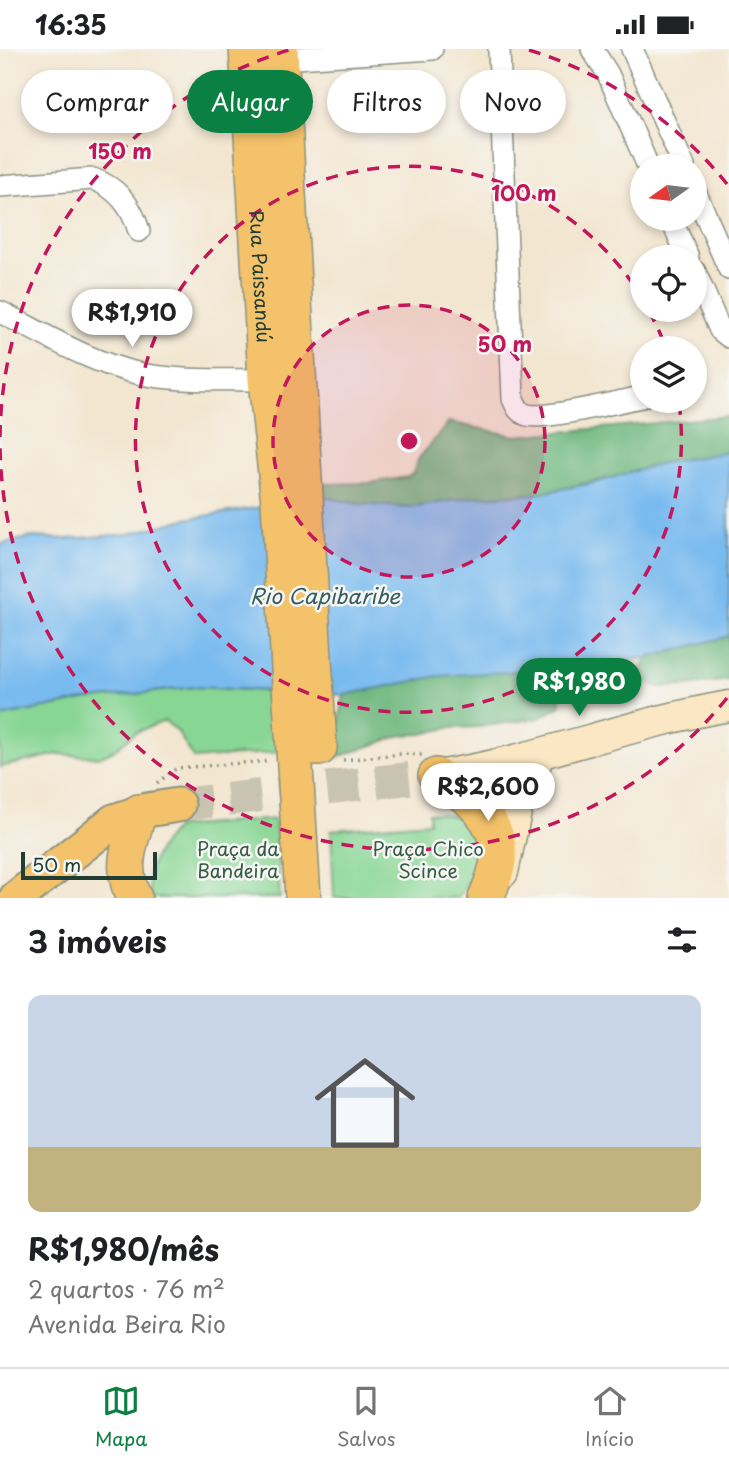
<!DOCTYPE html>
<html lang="pt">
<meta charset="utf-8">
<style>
:root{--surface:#fff;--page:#f2f2f2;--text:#202124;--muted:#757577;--line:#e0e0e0;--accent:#0b8043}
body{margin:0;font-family:"Playpen Sans",sans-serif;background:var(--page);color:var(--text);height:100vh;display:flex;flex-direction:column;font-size:26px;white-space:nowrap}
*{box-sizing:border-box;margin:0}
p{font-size:23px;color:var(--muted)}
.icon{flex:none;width:38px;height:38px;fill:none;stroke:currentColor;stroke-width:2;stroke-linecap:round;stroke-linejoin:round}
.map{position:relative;height:849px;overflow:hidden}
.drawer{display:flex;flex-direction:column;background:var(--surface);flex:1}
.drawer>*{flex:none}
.hud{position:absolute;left:21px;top:21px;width:688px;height:63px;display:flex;gap:14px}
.needle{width:46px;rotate:256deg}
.fabs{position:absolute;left:630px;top:105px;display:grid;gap:14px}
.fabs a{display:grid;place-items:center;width:77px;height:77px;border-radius:50%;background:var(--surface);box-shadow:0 4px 10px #0003;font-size:35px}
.scale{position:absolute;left:21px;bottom:18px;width:136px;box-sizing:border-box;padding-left:7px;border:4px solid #1f3d34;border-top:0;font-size:19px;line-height:24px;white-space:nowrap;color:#1f3d34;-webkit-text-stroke:5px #f6f6f2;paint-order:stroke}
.price{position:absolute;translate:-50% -60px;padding:0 16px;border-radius:24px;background:#fff;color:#222;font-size:23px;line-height:46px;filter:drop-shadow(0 2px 4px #0008)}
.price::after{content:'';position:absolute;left:50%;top:42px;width:21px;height:16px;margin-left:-10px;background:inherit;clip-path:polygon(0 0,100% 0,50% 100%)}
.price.active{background:var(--accent);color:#fff}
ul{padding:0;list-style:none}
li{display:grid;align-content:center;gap:14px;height:371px;padding:0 28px}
li span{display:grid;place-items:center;height:217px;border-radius:14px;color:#555}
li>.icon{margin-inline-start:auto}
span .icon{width:126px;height:126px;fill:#fffc;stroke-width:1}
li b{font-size:30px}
h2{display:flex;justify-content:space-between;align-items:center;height:84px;padding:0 28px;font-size:30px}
.tag{padding:0 24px;border-radius:32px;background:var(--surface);box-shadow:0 4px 10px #0003;font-size:24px;line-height:63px}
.tag.active{background:var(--accent);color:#fff}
.status{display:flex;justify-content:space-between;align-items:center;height:49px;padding:0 35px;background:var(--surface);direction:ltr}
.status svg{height:19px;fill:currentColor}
.tab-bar{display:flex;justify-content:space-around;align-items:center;height:98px;border-top:2px solid var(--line);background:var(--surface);font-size:19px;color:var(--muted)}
.tab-bar a{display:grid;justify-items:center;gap:4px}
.tab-bar .active{color:var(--accent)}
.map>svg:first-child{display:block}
.green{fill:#88d694;stroke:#548a64;stroke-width:2}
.forest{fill:#6eb77e;stroke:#467a59;stroke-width:2}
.water{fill:#7abbef;stroke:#4c7c92;stroke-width:2}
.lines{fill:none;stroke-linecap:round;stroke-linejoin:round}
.primary-tunnel{stroke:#c9c4b1;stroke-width:33;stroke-dasharray:33 17;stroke-linecap:butt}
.minor-casing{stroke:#899282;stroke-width:24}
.secondary-casing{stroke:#899282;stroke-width:33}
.primary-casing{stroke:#899282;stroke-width:37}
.trunk-casing{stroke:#899282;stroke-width:38}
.path{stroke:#899282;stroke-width:3.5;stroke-dasharray:2 5;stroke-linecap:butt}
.minor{stroke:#fff;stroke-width:21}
.secondary{stroke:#fbe7c3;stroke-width:30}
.primary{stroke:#f4c26a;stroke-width:33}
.trunk{stroke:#f4c26a;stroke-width:35}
.ring{fill:none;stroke:#c2185b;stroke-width:3.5;stroke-dasharray:12 9}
.labels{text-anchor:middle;stroke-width:5;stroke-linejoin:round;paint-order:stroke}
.street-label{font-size:19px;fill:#1f3d34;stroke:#f6f6f2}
.park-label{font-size:19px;fill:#345c47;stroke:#f6f6f2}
.water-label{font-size:21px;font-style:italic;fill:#365c63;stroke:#f6f6f2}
.centre{fill:#c2185b;stroke:#f6f6f2;stroke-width:3.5}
.ring-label{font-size:21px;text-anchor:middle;font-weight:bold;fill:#c2185b;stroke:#f6f6f2;stroke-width:5;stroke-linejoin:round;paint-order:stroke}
</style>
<div class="status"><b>16:35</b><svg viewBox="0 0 49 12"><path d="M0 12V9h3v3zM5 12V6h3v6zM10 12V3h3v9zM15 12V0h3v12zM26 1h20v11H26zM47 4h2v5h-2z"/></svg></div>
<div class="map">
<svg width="729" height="849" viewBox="0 0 729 849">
<rect width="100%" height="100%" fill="#f6f6f2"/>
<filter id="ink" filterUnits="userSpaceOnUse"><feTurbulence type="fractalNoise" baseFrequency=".0143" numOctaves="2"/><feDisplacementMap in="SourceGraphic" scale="14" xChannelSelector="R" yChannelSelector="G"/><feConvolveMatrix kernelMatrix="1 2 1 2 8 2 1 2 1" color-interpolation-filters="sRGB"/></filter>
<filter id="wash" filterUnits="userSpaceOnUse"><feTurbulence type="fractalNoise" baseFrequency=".00686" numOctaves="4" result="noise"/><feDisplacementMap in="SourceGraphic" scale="28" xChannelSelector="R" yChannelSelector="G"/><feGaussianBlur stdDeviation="1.57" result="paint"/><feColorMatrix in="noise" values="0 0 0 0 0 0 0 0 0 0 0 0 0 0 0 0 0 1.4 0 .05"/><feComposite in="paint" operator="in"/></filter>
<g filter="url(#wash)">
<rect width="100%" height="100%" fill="#f3e6d0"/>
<path class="green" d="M194,638L264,642L279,703L194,710L177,682L165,672L136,683L114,701L99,708L58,705L0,718V668L84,651Z
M429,764C490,765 486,809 458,849H334L331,781L429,773Z
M275,770L280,849H153C141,821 159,797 177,778Z"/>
<path class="forest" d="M729,367V403L537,445L474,448L410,459L358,455L324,448L322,435L369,434L408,428L413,424L419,409L449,373L516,387Z
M729,587V631L687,637L657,638L639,628L647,609Z
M538,621L559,639L561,657L539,669L479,678L448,679L422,685L402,686L332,710L344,646L438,627Z"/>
<path class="water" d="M729,403V587L647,609L538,621L438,627L344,646L194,638L84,651L0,668V495L32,488L66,490L128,485L186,470L324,448L358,455L410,459L474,448L537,445L598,433L662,414Z"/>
</g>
<g filter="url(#ink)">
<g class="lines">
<path class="primary-tunnel" d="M178,756L421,728"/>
<defs>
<path id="minor" d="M499,0L513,350C517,358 518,363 527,366C546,371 619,352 642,348
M592,0L608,25L648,117
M632,0L684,117
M281,10L432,0
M0,137L93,130C118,139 132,158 139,182
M695,142L729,220
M671,170L688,208
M695,223L720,281L729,288
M0,263C44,285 89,313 137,324C176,333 225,330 266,331"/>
<path id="secondary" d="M436,727C536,712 630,674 729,657
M503,823L517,759L539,707"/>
<path id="primary" d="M16,849L114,772L147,761L178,756"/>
<g id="trunk">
<path id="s1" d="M247,0L266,331L279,454L303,849"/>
<path d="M280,0L319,699"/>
<path d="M436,727C467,745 502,771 498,812C496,824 491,837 486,849"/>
<path d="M134,849C119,819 130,793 139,763"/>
</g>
</defs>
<use href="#minor" class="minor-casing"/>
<use href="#secondary" class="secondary-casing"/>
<use href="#primary" class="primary-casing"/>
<use href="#trunk" class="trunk-casing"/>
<path class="path" d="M343,711L400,705L422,706
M157,734L177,719L269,712"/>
<use href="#minor" class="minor"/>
<use href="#secondary" class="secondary"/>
<use href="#primary" class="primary"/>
<use href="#trunk" class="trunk"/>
</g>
</g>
<circle cx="409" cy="392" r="136" fill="#c2185b" fill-opacity=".12"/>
<g class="ring">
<circle cx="409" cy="392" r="136"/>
<path d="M649 262A273 273 0 0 1 666 299M679 354A273 273 0 1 1 642 249"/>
<path d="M727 649A409 409 0 0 1 0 396M0 388A409 409 0 0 1 289 1M529 1A409 409 0 0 1 727 135"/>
</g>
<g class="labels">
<g class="street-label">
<text dy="7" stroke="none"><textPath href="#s1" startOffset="228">Rua Paissandú</textPath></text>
</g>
<g class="park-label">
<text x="238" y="807">Praça da<tspan x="238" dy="22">Bandeira</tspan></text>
<text x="428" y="807">Praça Chico<tspan x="428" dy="22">Scince</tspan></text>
</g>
<g class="water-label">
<text x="325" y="555">Rio Capibaribe</text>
</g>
</g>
<circle cx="409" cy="392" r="10" class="centre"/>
<g class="ring-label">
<text x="120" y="110">150 m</text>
<text x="524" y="152">100 m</text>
<text x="505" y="303">50 m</text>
</g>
</svg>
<div class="fabs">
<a><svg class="needle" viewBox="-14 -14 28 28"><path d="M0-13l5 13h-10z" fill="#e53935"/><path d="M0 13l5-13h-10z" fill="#757577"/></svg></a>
<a><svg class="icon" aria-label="locate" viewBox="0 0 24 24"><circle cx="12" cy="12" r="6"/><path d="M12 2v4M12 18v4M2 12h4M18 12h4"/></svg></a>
<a><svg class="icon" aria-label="layers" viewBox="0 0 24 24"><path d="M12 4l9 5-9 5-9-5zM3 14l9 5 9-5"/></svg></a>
</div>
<div class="scale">50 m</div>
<b class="price" style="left:132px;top:300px">R$1,910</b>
<b class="price active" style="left:579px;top:669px">R$1,980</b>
<b class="price" style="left:488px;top:774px">R$2,600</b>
<div class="hud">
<a class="tag">Comprar</a>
<a class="tag active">Alugar</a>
<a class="tag">Filtros</a>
<a class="tag">Novo</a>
</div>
</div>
<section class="drawer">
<h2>3 imóveis<svg class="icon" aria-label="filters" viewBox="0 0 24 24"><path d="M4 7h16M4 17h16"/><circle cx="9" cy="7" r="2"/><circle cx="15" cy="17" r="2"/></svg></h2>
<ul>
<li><span style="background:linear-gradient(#c9d6e8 70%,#c2b280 0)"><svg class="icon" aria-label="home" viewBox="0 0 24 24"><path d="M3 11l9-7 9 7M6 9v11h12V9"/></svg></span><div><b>R$1,980/mês</b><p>2 quartos · 76 m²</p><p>Avenida Beira Rio</p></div></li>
</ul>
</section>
<nav class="tab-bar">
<a class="active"><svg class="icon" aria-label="map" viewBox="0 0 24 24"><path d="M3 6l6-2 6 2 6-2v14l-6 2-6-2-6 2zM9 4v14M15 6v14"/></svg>Mapa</a>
<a><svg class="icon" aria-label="saved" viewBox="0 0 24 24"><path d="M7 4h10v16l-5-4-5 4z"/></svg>Salvos</a>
<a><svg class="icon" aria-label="home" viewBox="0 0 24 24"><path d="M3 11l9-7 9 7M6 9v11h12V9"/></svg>Início</a>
</nav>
